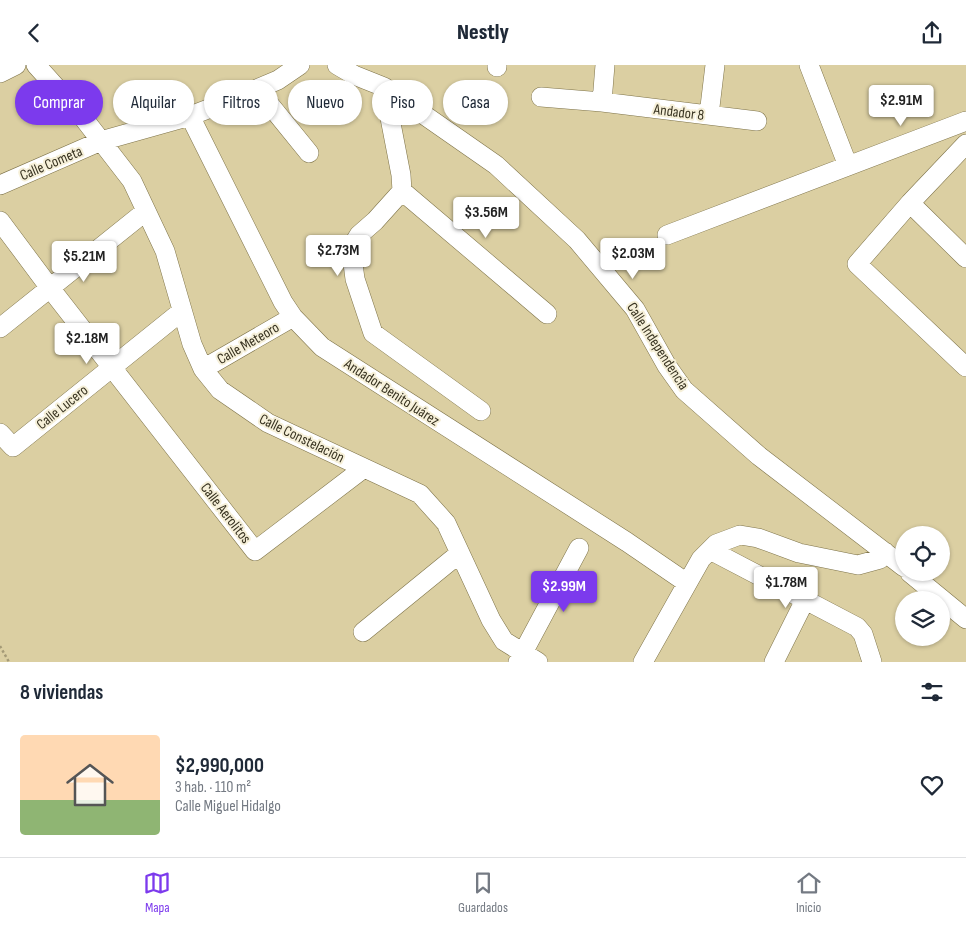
<!DOCTYPE html>
<html lang="es">
<meta charset="utf-8">
<style>
:root{--surface:#fff;--page:#f6f6f7;--text:#1f2937;--muted:#747a83;--line:#e0e1e3;--accent:#7c3aed}
body{margin:0;font-family:"Sofia Sans Condensed",sans-serif;background:var(--page);color:var(--text);height:100vh;display:flex;flex-direction:column;font-size:19px;white-space:nowrap}
*{box-sizing:border-box;margin:0}
p{font-size:16px;color:var(--muted)}
.icon{flex:none;width:28px;height:28px;fill:none;stroke:currentColor;stroke-width:2;stroke-linecap:round;stroke-linejoin:round}
.map{position:relative;height:597px;overflow:hidden}
.drawer{display:flex;flex-direction:column;background:var(--surface);flex:1}
.drawer>*{flex:none}
.top-card{position:absolute;left:15px;top:15px;width:500px;height:45px;display:flex;gap:10px}
.controls{position:absolute;left:895px;top:461px;display:grid;gap:10px}
.controls a{display:grid;place-items:center;width:55px;height:55px;border-radius:50%;background:var(--surface);box-shadow:0 1px 4px #0004;font-size:25px}
.price{position:absolute;translate:-50% -42px;padding:0 11px;border-radius:5px;background:#fff;color:#222;font-size:16px;line-height:32px;filter:drop-shadow(0 1px 2px #0008)}
.price::after{content:'';position:absolute;left:50%;top:30px;width:15px;height:11px;margin-left:-8px;background:inherit;clip-path:polygon(0 0,100% 0,50% 100%)}
.price.active{background:var(--accent);color:#fff}
ul{padding:0;list-style:none}
li{display:flex;align-items:center;gap:15px;height:125px;padding:0 20px}
li+li{border-top:1px solid var(--line)}
li span{display:grid;place-items:center;flex:none;width:140px;height:100px;border-radius:5px;color:#555}
li>.icon{margin-inline-start:auto}
span .icon{width:60px;height:60px;fill:#fffc;stroke-width:1}
li b{font-size:21px}
h2{display:flex;justify-content:space-between;align-items:center;height:60px;padding:0 20px;font-size:21px}
.tag{padding:0 18px;border-radius:22px;background:var(--surface);box-shadow:0 1px 4px #0004;font-size:18px;line-height:45px}
.tag.active{background:var(--accent);color:#fff}
header{display:flex;justify-content:space-between;align-items:center;height:65px;padding:0 20px;background:var(--surface);font-size:22px;font-weight:800}
.menu{display:flex;justify-content:space-around;align-items:center;height:70px;border-top:1px solid var(--line);background:var(--surface);font-size:14px;color:var(--muted)}
.menu a{display:grid;justify-items:center;gap:2px}
.menu .active{color:var(--accent)}
.map>svg:first-child{display:block}
.lines{fill:none;stroke-linecap:round;stroke-linejoin:round}
.minor-casing{stroke:#7e7349;stroke-width:20}
.path{stroke:#a49a76;stroke-width:2.5;stroke-dasharray:2.5 2.5;stroke-linecap:butt}
.minor{stroke:#fff;stroke-width:19}
.labels{text-anchor:middle;stroke-width:4;stroke-linejoin:round;paint-order:stroke}
.street-label{font-size:15px;fill:#373220;stroke:#f6f0d9}
</style>
<header><svg class="icon" aria-label="back" viewBox="0 0 24 24"><path d="M15 5l-7 7 7 7"/></svg>Nestly<svg class="icon" aria-label="share" viewBox="0 0 24 24"><path d="M12 15V3M7 8l5-5 5 5M5 13v7h14v-7"/></svg></header>
<div class="map">
<svg width="966" height="597" viewBox="0 0 966 597">
<rect width="100%" height="100%" fill="#dbcfa2"/>
<g class="lines">
<defs>
<path id="minor" d="M36,0L81,50L132,116L165,186L192,279L203,304L220,325L268,358L420,429L446,458L491,555L504,576L538,597
M337,0L354,10L384,22L496,100L577,175L635,244L667,301L684,325L759,391L904,502
M809,0L848,101
M497,2V0
M0,8L16,0
M384,22L401,110L402,126L375,156L359,170L351,183L355,214L373,268L481,346
M257,24L309,88
M541,32L602,37L757,56
M602,37L605,0
M709,50L715,0
M190,51L283,237L293,252L322,282L627,477L687,518
M966,79L910,138L857,199L966,302
M0,120L101,76L190,51L221,39L278,15L300,0
M402,126L547,249
M910,138L966,193
M0,156L50,223L255,486L364,403
M667,170L966,56
M0,263L146,146
M203,304L293,252
M0,368L13,382L182,246
M710,485L857,562L863,569L872,597
M910,508L966,554
M363,567L460,488
M518,597L579,483
M643,597L701,494L716,479L740,470L758,473L799,488L858,500L880,494L885,487
M774,597L805,535"/>
</defs>
<use href="#minor" class="minor-casing"/>
<path class="path" d="M0,581L9,597"/>
<use href="#minor" class="minor"/>
</g>
<g class="labels">
<g class="street-label">
<text transform="translate(679 47) rotate(7)" y="5">Andador 8</text>
<text transform="translate(51 98) rotate(-23)" y="5">Calle Cometa</text>
<text transform="translate(248 278) rotate(-30)" y="5">Calle Meteoro</text>
<text transform="translate(658 281) rotate(57)" y="5">Calle Independencia</text>
<text transform="translate(392 327) rotate(33)" y="5">Andador Benito Juárez</text>
<text transform="translate(62 342) rotate(-39)" y="5">Calle Lucero</text>
<text transform="translate(302 373) rotate(26)" y="5">Calle Constelación</text>
<text transform="translate(226 448) rotate(52)" y="5">Calle Aerolitos</text>
</g>
</g>
</svg>
<div class="controls">
<a><svg class="icon" aria-label="locate" viewBox="0 0 24 24"><circle cx="12" cy="12" r="6"/><path d="M12 2v4M12 18v4M2 12h4M18 12h4"/></svg></a>
<a><svg class="icon" aria-label="layers" viewBox="0 0 24 24"><path d="M12 4l9 5-9 5-9-5zM3 14l9 5 9-5"/></svg></a>
</div>
<b class="price" style="left:901px;top:62px">$2.91M</b>
<b class="price" style="left:486px;top:174px">$3.56M</b>
<b class="price" style="left:338px;top:212px">$2.73M</b>
<b class="price" style="left:633px;top:215px">$2.03M</b>
<b class="price" style="left:84px;top:218px">$5.21M</b>
<b class="price" style="left:87px;top:300px">$2.18M</b>
<b class="price" style="left:786px;top:544px">$1.78M</b>
<b class="price active" style="left:564px;top:548px">$2.99M</b>
<div class="top-card">
<a class="tag active">Comprar</a>
<a class="tag">Alquilar</a>
<a class="tag">Filtros</a>
<a class="tag">Nuevo</a>
<a class="tag">Piso</a>
<a class="tag">Casa</a>
</div>
</div>
<section class="drawer">
<h2>8 viviendas<svg class="icon" aria-label="filters" viewBox="0 0 24 24"><path d="M4 7h16M4 17h16"/><circle cx="9" cy="7" r="2"/><circle cx="15" cy="17" r="2"/></svg></h2>
<ul>
<li><span style="background:linear-gradient(#ffd9b3 65%,#8fb573 0)"><svg class="icon" aria-label="home" viewBox="0 0 24 24"><path d="M3 11l9-7 9 7M6 9v11h12V9"/></svg></span><div><b>$2,990,000</b><p>3 hab. · 110 m²</p><p>Calle Miguel Hidalgo</p></div><svg class="icon" aria-label="heart" viewBox="0 0 24 24"><path d="M12 20l-8-8c-3-5 5-10 8-4 3-6 11-1 8 4z"/></svg></li>
</ul>
</section>
<nav class="menu">
<a class="active"><svg class="icon" aria-label="map" viewBox="0 0 24 24"><path d="M3 6l6-2 6 2 6-2v14l-6 2-6-2-6 2zM9 4v14M15 6v14"/></svg>Mapa</a>
<a><svg class="icon" aria-label="saved" viewBox="0 0 24 24"><path d="M7 4h10v16l-5-4-5 4z"/></svg>Guardados</a>
<a><svg class="icon" aria-label="home" viewBox="0 0 24 24"><path d="M3 11l9-7 9 7M6 9v11h12V9"/></svg>Inicio</a>
</nav>
